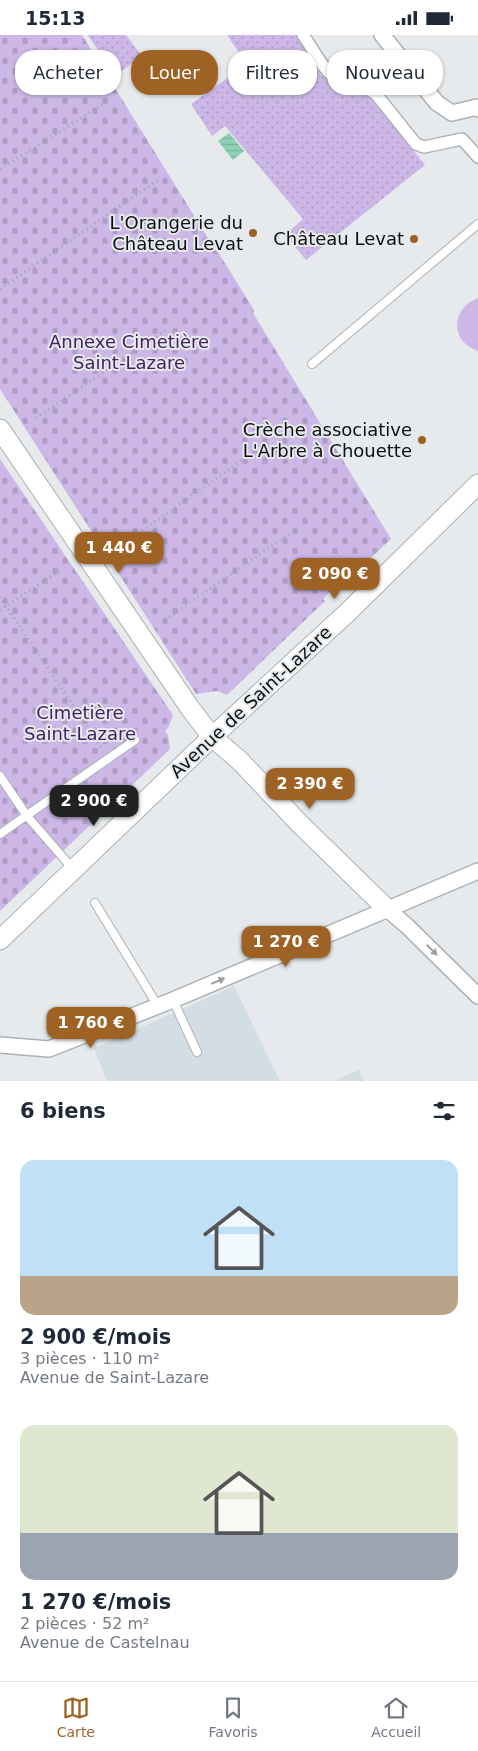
<!DOCTYPE html>
<html lang="fr">
<meta charset="utf-8">
<style>
:root{--surface:#fff;--page:#f2f2f3;--text:#1f2937;--muted:#747a83;--line:#e0e1e3;--accent:#9e6224}
body{margin:0;font-family:"DejaVu Sans",sans-serif;background:var(--page);color:var(--text);height:100vh;display:flex;flex-direction:column;font-size:19px;white-space:nowrap}
*{box-sizing:border-box;margin:0}
p{font-size:16px;color:var(--muted)}
.icon{flex:none;width:28px;height:28px;fill:none;stroke:currentColor;stroke-width:2;stroke-linecap:round;stroke-linejoin:round}
.map{position:relative;height:1046px;overflow:hidden}
.panel{display:flex;flex-direction:column;background:var(--surface);flex:1}
.panel>*{flex:none}
.guide{position:absolute;left:15px;top:15px;width:449px;height:45px;display:flex;gap:10px}
.price{position:absolute;translate:-50% -42px;padding:0 11px;border-radius:10px;background:var(--accent);color:#fff;font-size:16px;line-height:32px;filter:drop-shadow(0 1px 2px #0008)}
.price::after{content:'';position:absolute;left:50%;top:30px;width:15px;height:11px;margin-left:-8px;background:inherit;clip-path:polygon(0 0,100% 0,50% 100%)}
.price.active{background:#222;color:#fff}
ul{padding:0;list-style:none}
li{display:grid;align-content:center;gap:10px;height:265px;padding:0 20px}
li span{display:grid;place-items:center;height:155px;border-radius:15px;color:#555}
li>.icon{margin-inline-start:auto}
span .icon{width:90px;height:90px;fill:#fffc;stroke-width:1}
li b{font-size:21px}
h2{display:flex;justify-content:space-between;align-items:center;height:60px;padding:0 20px;font-size:21px}
.tag{padding:0 18px;border-radius:20px;background:var(--surface);box-shadow:0 1px 4px #0004;font-size:18px;line-height:45px}
.tag.active{background:var(--accent);color:#fff}
.status{display:flex;justify-content:space-between;align-items:center;height:35px;padding:0 25px;background:var(--surface);direction:ltr}
.status svg{height:14px;fill:currentColor}
.tab-bar{display:flex;justify-content:space-around;align-items:center;height:70px;border-top:1px solid var(--line);background:var(--surface);font-size:14px;color:var(--muted)}
.tab-bar a{display:grid;justify-items:center;gap:2px}
.tab-bar .active{color:var(--accent)}
.map>svg:first-child{display:block}
.built{fill:#d3dee4}
.green{fill:#ccb7e7}
.cemetery{fill:url(#cemetery-stones)}
.garden{fill:url(#garden-dots)}
.water{fill:url(#water-rules)}
.lines{fill:none;stroke-linecap:round;stroke-linejoin:round}
.service-casing{stroke:#aeb1b4;stroke-width:10}
.pedestrian-casing{stroke:#aeb1b4;stroke-width:14}
.minor-casing{stroke:#aeb1b4;stroke-width:18}
.tertiary-casing{stroke:#aeb1b4;stroke-width:21}
.path{stroke:#a2a5a6;stroke-width:3;stroke-dasharray:1 4;stroke-linecap:butt}
.service{stroke:#fff;stroke-width:8}
.pedestrian{stroke:#fff;stroke-width:11}
.minor{stroke:#fff;stroke-width:15}
.tertiary{stroke:#fff;stroke-width:19}
.oneway{fill:#9f9f9f}
.poi-dot{fill:#9e6224;stroke:#e6eaec;stroke-width:2}
.labels{text-anchor:middle;stroke-width:4;stroke-linejoin:round;paint-order:stroke}
.poi-label{font-size:18px;fill:#0e0f10;stroke:#e6eaec;text-anchor:end}
.park-label{font-size:18px;fill:#422261;stroke:#e6eaec}
.street-label{font-size:18px;fill:#0e0f10;stroke:#e6eaec}
</style>
<div class="status"><b>15:13</b><svg viewBox="0 0 49 12"><path d="M0 12V9h3v3zM5 12V6h3v6zM10 12V3h3v9zM15 12V0h3v12zM26 1h20v11H26zM47 4h2v5h-2z"/></svg></div>
<div class="map">
<svg width="478" height="1046" viewBox="0 0 478 1046">
<defs>
<pattern id="cemetery-stones" width="16" height="16" patternUnits="userSpaceOnUse" patternTransform="scale(1.25)"><rect width="16" height="16" fill="#ccb7e7"/><path d="M2 7V4a2 2 0 0 1 4 0v3zM10 15v-3a2 2 0 0 1 4 0v3z" fill="#ae9cc5"/></pattern>
<pattern id="garden-dots" width="8" height="8" patternUnits="userSpaceOnUse" patternTransform="scale(1.25)"><rect width="8" height="8" fill="#ccb7e7"/><path d="M2 2h.1M6 6h.1" fill="none" stroke="#ae9cc5" stroke-width="1.8" stroke-linecap="round"/></pattern>
<pattern id="water-rules" width="6" height="5" patternUnits="userSpaceOnUse" patternTransform="scale(1.25)"><rect width="6" height="5" fill="#8ed1b4"/><path d="M0 2.5h6" fill="none" stroke="#79b29a"/></pattern>
</defs>
<rect width="100%" height="100%" fill="#e6eaec"/>
<path class="built" d="M234,951L280,1046H107L94,1013Z
M359,1035L364,1046H333Z"/>
<path class="green" d="M478,263V316C449,306 451,273 478,263Z"/>
<path class="cemetery" d="M0,0H82L216,216L218,217L254,275L253,278L391,504L342,550L338,548L323,564L325,566L227,660L217,656L196,659L0,354Z
M0,424L173,680L168,693L165,696L168,700L170,714L0,876Z"/>
<path class="garden" d="M88,0H126L142,21L115,41Z
M227,0H296L310,19L319,38L331,48L371,62L425,130L306,225L285,200L303,184L225,91L212,101L191,69L247,29Z"/>
<path class="water" d="M229,98L244,116L233,125L218,106Z"/>
<g class="lines">
<defs>
<path id="service" d="M312,329L478,189
M0,741L27,781L73,834
M0,799L135,705
M95,868L158,971
M173,965L197,1017"/>
<path id="pedestrian" d="M303,0C312,12 326,41 340,46C352,50 365,51 376,59L416,109L424,112L462,104L478,122"/>
<path id="minor" d="M382,0L437,68L452,78L477,72L478,74
M387,874L407,891L478,961
M0,1010L49,1014L173,965L478,836"/>
<path id="tertiary" d="M0,394L190,673L212,702L239,725L299,788L387,874
M0,905L212,702L348,577L478,449"/>
</defs>
<use href="#service" class="service-casing"/>
<use href="#pedestrian" class="pedestrian-casing"/>
<use href="#minor" class="minor-casing"/>
<use href="#tertiary" class="tertiary-casing"/>
<path class="path" d="M0,134L105,68
M0,254L158,145
M36,383L166,295
M122,510L245,423
M0,562L103,715
M0,575L62,534
M169,582L292,497"/>
<use href="#service" class="service"/>
<use href="#pedestrian" class="pedestrian"/>
<use href="#minor" class="minor"/>
<use href="#tertiary" class="tertiary"/>
</g>
<defs><path id="oneway-solid" d="M-6-.8H1V-3.2L6.5 0L1 3.2V.8H-6Z" transform="scale(1.25)"/></defs>
<g class="oneway">
<use href="#oneway-solid" transform="translate(432 915) rotate(45)"/>
<use href="#oneway-solid" transform="translate(218 946) rotate(-23)"/>
</g>
<g class="poi-dot">
<circle cx="253" cy="198" r="5"/>
<circle cx="414" cy="204" r="5"/>
<circle cx="422" cy="405" r="5"/>
</g>
<g class="labels">
<g class="poi-label">
<text x="243" y="194">L'Orangerie du<tspan x="243" dy="21">Château Levat</tspan></text>
<text x="404" y="210">Château Levat</text>
<text x="412" y="401">Crèche associative<tspan x="412" dy="21">L'Arbre à Chouette</tspan></text>
</g>
<g class="park-label">
<text x="129" y="313">Annexe Cimetière<tspan x="129" dy="21">Saint-Lazare</tspan></text>
<text x="80" y="684">Cimetière<tspan x="80" dy="21">Saint-Lazare</tspan></text>
</g>
<g class="street-label">
<text transform="translate(251 667) rotate(-43)" y="6">Avenue de Saint-Lazare</text>
</g>
</g>
</svg>
<b class="price" style="left:119px;top:539px">1 440 €</b>
<b class="price" style="left:335px;top:565px">2 090 €</b>
<b class="price" style="left:310px;top:775px">2 390 €</b>
<b class="price active" style="left:94px;top:792px">2 900 €</b>
<b class="price" style="left:286px;top:933px">1 270 €</b>
<b class="price" style="left:91px;top:1014px">1 760 €</b>
<div class="guide">
<a class="tag">Acheter</a>
<a class="tag active">Louer</a>
<a class="tag">Filtres</a>
<a class="tag">Nouveau</a>
</div>
</div>
<section class="panel">
<h2>6 biens<svg class="icon" aria-label="filters" viewBox="0 0 24 24"><path d="M4 7h16M4 17h16"/><circle cx="9" cy="7" r="2"/><circle cx="15" cy="17" r="2"/></svg></h2>
<ul>
<li><span style="background:linear-gradient(#bfe0f5 75%,#b9a48a 0)"><svg class="icon" aria-label="home" viewBox="0 0 24 24"><path d="M3 11l9-7 9 7M6 9v11h12V9"/></svg></span><div><b>2 900 €/mois</b><p>3 pièces · 110 m²</p><p>Avenue de Saint-Lazare</p></div></li>
<li><span style="background:linear-gradient(#dfe7d0 70%,#9aa5b1 0)"><svg class="icon" aria-label="home" viewBox="0 0 24 24"><path d="M3 11l9-7 9 7M6 9v11h12V9"/></svg></span><div><b>1 270 €/mois</b><p>2 pièces · 52 m²</p><p>Avenue de Castelnau</p></div></li>
</ul>
</section>
<nav class="tab-bar">
<a class="active"><svg class="icon" aria-label="map" viewBox="0 0 24 24"><path d="M3 6l6-2 6 2 6-2v14l-6 2-6-2-6 2zM9 4v14M15 6v14"/></svg>Carte</a>
<a><svg class="icon" aria-label="saved" viewBox="0 0 24 24"><path d="M7 4h10v16l-5-4-5 4z"/></svg>Favoris</a>
<a><svg class="icon" aria-label="home" viewBox="0 0 24 24"><path d="M3 11l9-7 9 7M6 9v11h12V9"/></svg>Accueil</a>
</nav>
